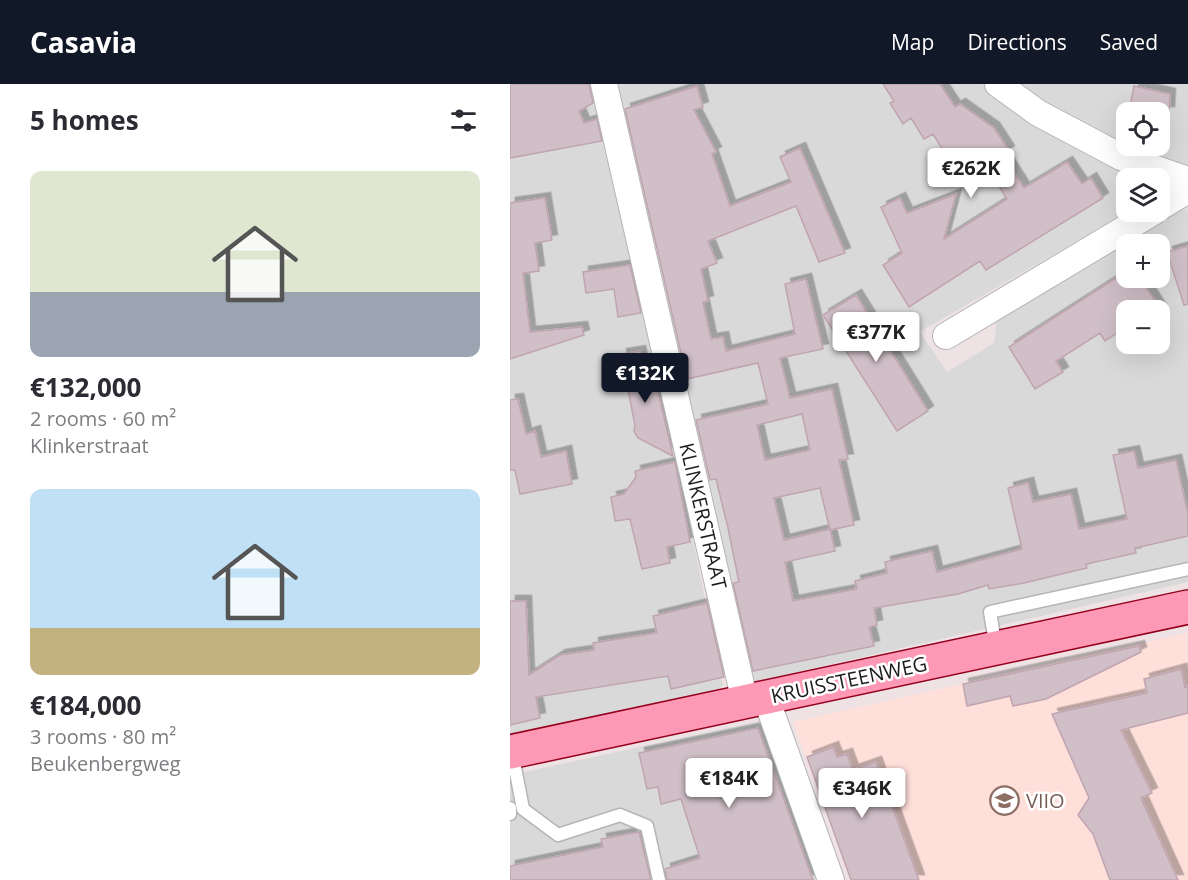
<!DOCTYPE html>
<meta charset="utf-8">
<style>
:root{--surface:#fff;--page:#f7f7f7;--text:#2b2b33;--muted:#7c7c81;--accent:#111827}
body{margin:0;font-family:"Open Sans",sans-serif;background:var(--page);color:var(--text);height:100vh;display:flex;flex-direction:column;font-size:22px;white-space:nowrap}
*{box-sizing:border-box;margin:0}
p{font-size:20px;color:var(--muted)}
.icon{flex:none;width:33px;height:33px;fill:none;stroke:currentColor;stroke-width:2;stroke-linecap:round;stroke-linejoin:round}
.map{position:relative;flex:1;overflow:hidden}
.sheet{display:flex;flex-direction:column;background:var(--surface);width:510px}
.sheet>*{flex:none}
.fabs{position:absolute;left:606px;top:18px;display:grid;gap:12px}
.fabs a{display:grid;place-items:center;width:54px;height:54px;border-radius:12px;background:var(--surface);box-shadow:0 6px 24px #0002;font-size:30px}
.price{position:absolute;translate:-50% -51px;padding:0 14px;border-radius:6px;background:#fff;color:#222;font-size:20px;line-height:39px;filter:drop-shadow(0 2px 3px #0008)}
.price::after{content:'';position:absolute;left:50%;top:36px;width:18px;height:14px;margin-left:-9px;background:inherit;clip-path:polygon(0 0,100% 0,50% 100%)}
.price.active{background:var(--accent);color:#fff}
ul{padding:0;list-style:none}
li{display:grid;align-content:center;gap:12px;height:318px;padding:0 30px}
li span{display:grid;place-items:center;height:186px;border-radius:12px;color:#555}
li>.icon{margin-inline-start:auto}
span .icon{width:108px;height:108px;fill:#fffc;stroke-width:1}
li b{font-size:26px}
h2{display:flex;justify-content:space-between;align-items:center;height:72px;padding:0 30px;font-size:26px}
header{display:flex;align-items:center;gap:36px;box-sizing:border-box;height:84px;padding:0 30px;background:var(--accent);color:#fff}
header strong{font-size:28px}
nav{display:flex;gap:33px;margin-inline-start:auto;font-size:21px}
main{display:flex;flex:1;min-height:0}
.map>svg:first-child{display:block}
.residential{fill:#dad9da;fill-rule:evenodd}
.education{fill:#ffdfda}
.building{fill:#d0bfc7;stroke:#c0a4b0;stroke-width:1.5;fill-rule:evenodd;filter:url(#shadow)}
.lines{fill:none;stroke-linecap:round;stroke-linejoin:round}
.service-casing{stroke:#b5b5b5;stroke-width:15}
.minor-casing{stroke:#b5b5b5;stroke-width:28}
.primary-casing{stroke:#95001c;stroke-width:36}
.service{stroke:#fff;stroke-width:12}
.minor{stroke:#fff;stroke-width:26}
.primary{stroke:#fd98b5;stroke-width:33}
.labels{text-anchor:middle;stroke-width:5;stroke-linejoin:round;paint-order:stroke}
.street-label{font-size:20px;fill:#1c1c1c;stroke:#fff}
.education-label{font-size:20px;fill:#785e54;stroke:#fff;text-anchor:start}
</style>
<header>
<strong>Casavia</strong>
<nav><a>Map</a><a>Directions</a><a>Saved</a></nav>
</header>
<main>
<section class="sheet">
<h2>5 homes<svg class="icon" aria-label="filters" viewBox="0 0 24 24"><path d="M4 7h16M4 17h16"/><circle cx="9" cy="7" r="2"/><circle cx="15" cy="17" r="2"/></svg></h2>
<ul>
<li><span style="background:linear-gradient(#dfe7d0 65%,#9aa5b1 0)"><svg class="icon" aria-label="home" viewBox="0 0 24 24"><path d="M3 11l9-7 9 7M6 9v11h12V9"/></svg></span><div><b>€132,000</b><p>2 rooms · 60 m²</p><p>Klinkerstraat</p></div></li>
<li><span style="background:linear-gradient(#bfe0f5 75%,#c2b280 0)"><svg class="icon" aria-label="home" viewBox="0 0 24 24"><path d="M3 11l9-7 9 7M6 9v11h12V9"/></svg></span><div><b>€184,000</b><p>3 rooms · 80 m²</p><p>Beukenbergweg</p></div></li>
</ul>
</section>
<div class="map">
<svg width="678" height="796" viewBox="0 0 678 796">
<defs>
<filter id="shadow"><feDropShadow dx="5.5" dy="-5.5" stdDeviation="0" flood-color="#0004"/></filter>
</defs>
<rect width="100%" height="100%" fill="#eee2e4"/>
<path class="residential" d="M0,0H85L127,187L213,601L207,607L0,650Z
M103,0H473L511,32L560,62L610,86L616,105L613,130L410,248L437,288L484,259L487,234L660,130L678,125V498L240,599ZM616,160H650V194H616ZM616,226H650V260H616Z
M503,0H678V85L595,56ZM616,28H650V62H616Z
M250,637L308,796H0V691Z"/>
<path class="education" d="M677,549L678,796H341L283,638Z"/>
<path class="building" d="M0,0H79L83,19L69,27L74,39L87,35L92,57L0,74Z
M373,0H430L445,23L450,20L484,44L499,67L493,71L514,104L557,78L572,100L581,94L593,114L476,186L470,177L399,223L373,181L392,169L371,123L390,114L397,129L446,110L434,155L497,115L476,81L452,97L423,50L414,55L401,34L393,40L380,19L384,17Z
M187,2L193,23L184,26L206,68L202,70L220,122L281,98L270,73L290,64L335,169L309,178L286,122L198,157L207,179L191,185L198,217L193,218L201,255L213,253L216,267L285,250L275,200L296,195L313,265L270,274L280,314L322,305L338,375L329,376L344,441L320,446L310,404L264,414L274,456L320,445L325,467L275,478L283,517L347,505L345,497L377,489L375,478L422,467L427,488L512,465L498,404L518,399L523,418L561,410L569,445L617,435L603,371L624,367L628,384L666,376L678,430V452L625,464L626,469L576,480L577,484L514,499L479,505L478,501L448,510L364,524L367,541L359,543L364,562L243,587L223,499L229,498L218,444L206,395L200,396L186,336L258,320L248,279L177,295L115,25ZM292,330L300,366L255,376L247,341Z
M624,2L660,10L659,28H619Z
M35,114L42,156L25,159L29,187L13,189L20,248L72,243L74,251L0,275V119Z
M678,162V220L674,221L657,168Z
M120,181L131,229L108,233L104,205L76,209L73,188Z
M606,194H630L651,226H616V243L595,257L590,249L546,277L553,288L525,305L499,263Z
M346,211L418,327L387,347L313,231Z
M130,267L136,297L145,295L163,372L128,354L124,347L125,341L111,270Z
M8,315L16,350L25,347L31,373L56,367L62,400L10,410L5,386H0V316Z
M165,378L180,458L157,463L160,479L132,485L120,435L105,437L101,413L114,410L126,393L125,387Z
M0,517H16L19,591L50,571L84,566L83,559L147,549L143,532L197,519L214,593L161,605L158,592L26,613L30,634L0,641Z
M629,562L631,568L536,615L503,622L500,612L457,622L453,600Z
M671,585L675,603L678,602V629L611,646L642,709L631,714L668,796H600L583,750L568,731L579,714L542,630L637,609L634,595Z
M248,644L303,796H157L155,785L190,774L171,715L151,720L148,703L137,705L129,669Z
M323,663L327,673L337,670L343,686L366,678L409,796H341L297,673Z
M129,748L141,796H0V782L93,763L91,755Z"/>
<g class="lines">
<defs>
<path id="service" d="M486,564L480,528L678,485
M2,668L13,725L48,751L110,731L137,742L149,796
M0,724V730"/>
<path id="minor" d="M94,0L235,618
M488,0L528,29L611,73L678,96
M650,123L678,106
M436,252L643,128
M256,614L321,796"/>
<path id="primary" d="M0,668L678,523"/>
</defs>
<use href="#service" class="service-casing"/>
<use href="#minor" class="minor-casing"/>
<use href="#primary" class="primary-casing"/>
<use href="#service" class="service"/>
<use href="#minor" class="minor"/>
<use href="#primary" class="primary"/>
</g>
<defs>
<symbol id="school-ring" viewBox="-11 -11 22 22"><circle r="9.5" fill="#fff" stroke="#8d6e63" stroke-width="1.5"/><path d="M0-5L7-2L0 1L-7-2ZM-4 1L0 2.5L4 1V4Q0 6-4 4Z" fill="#8d6e63"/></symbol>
</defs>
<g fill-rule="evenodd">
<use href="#school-ring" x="478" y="700" width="33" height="33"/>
</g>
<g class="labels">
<g class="street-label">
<text transform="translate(193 432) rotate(77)" y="7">KLINKERSTRAAT</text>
<text transform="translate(339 596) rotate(-12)" y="7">KRUISSTEENWEG</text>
</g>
<g class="education-label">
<text x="516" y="724">VIIO</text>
</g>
</g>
</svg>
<div class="fabs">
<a><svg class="icon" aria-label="locate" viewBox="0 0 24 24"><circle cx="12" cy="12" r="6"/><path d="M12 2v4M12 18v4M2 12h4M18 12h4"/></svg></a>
<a><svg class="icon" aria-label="layers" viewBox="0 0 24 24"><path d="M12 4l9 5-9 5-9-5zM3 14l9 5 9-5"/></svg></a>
<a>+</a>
<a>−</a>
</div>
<b class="price" style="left:461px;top:115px">€262K</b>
<b class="price" style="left:366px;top:279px">€377K</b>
<b class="price active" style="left:135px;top:320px">€132K</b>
<b class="price" style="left:219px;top:725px">€184K</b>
<b class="price" style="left:352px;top:735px">€346K</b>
</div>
</main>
